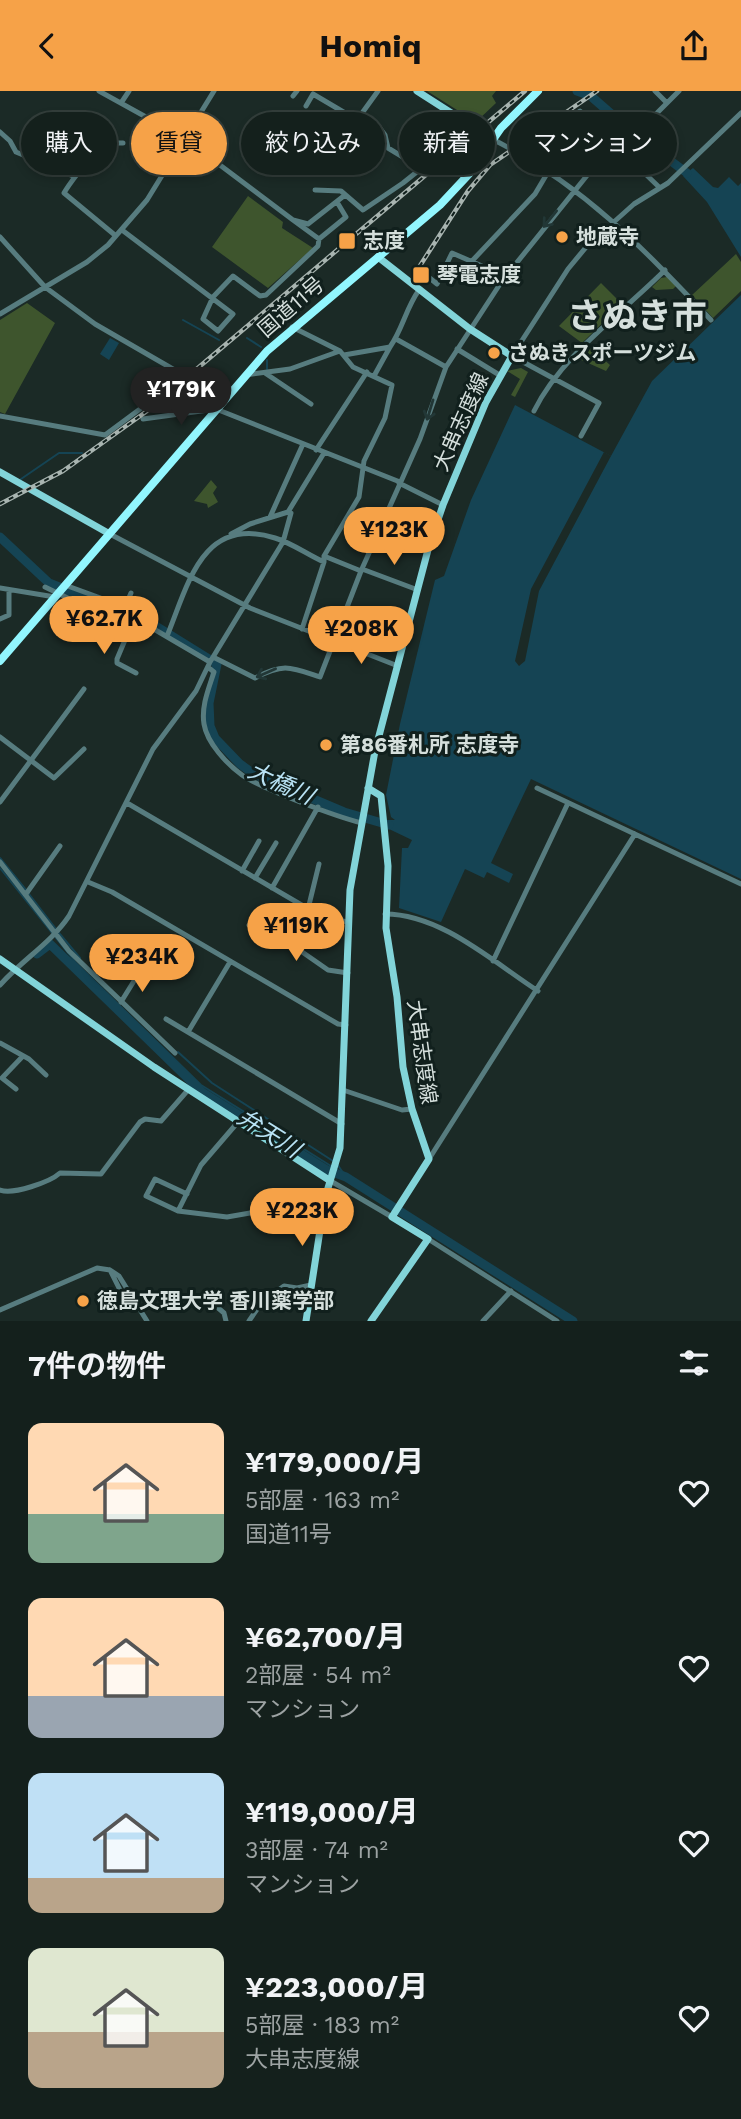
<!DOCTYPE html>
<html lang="ja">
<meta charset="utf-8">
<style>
:root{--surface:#14201c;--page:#212d29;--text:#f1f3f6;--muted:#9da3a3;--line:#333e3b;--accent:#f6a248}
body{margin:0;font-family:"Work Sans","Noto Sans JP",sans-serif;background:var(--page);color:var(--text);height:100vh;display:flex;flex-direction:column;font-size:26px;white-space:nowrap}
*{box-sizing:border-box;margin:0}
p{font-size:23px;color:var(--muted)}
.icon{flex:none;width:38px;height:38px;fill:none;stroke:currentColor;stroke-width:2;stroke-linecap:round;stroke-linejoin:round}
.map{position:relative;height:1230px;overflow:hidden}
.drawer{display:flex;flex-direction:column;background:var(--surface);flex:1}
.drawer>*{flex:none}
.guide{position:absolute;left:21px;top:21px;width:700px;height:63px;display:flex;gap:14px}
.price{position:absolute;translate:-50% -60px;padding:0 16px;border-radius:24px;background:var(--accent);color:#111;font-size:23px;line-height:46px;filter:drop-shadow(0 2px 4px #0008)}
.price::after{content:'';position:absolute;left:50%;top:42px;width:21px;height:16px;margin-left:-10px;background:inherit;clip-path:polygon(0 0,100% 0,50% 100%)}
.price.current{background:#222;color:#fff}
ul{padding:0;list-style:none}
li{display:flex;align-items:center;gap:21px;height:175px;padding:0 28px}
li span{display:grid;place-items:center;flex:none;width:196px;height:140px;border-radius:14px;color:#555}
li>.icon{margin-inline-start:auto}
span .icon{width:84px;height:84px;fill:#fffc;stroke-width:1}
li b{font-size:30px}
h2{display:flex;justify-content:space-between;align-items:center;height:84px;padding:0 28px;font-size:30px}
.chip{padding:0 24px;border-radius:32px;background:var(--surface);box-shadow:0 4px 10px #0003,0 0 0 2px var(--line);font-size:24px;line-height:63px}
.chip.current{background:var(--accent);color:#111}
header{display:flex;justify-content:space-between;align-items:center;height:91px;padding:0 28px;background:var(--accent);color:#111;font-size:32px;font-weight:700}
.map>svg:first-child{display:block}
.green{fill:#3e552d}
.water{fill:#154454}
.pier{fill:#1b2a26}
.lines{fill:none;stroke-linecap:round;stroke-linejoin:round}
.stream{stroke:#154454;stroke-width:2}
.river{stroke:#154454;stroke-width:9}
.minor{stroke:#577c7f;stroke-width:5}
.major{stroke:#82d4d9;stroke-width:7}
.highway{stroke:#92f6fe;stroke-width:8}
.rail-casing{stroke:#a8b4b0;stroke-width:4.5}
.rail{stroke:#11201d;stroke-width:2;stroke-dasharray:5;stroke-linecap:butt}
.oneway{stroke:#223736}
.poi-dot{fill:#f6a248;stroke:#11201d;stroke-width:2.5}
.labels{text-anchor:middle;stroke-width:6;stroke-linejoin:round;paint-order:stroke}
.poi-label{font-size:21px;font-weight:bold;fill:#d5dfdc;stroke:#11201d;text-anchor:start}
.street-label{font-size:21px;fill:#d5dfdc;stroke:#11201d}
.water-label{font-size:23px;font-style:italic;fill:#b9e3f5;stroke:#11201d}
.town-label{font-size:35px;font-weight:bold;fill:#d5dfdc;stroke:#11201d}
</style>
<header><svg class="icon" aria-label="back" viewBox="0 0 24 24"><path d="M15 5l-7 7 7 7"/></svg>Homiq<svg class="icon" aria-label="share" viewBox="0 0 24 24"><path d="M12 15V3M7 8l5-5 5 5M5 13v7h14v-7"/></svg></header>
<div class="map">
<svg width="741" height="1230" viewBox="0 0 741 1230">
<rect width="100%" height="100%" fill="#1b2a26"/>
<path class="green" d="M427,0H496L492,5L496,12L476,31Z
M248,105L283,131L282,137L313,157L268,197L212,156Z
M736,163L741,171V200L713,227L692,204Z
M667,186L676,195L673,198L656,199L652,196L661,187Z
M601,192L622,213L582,252L559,235Z
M27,212L55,232L5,323L0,321V229Z
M591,257L610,274L606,280L579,268Z
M521,277L528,281L515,306L511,304L520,288L507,280Z
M211,389L217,396L213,402L218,411L208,417L207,413L194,410Z"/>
<path class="water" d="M693,77L713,96L718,97L729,86L738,95L741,92V166L707,111L683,85Z
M741,204V788L531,688L491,772L513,783L509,792L487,781L484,787L465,778L441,831L399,817L402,757H408L412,749L389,738L388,729H395L391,726L386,704L400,633L435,489L444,485L471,409L515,314L611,365L652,290Z
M110,247L119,252L109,269L100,263Z"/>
<path class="pier" d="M604,361L611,365L539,500L525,570L519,575L515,570L531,498Z"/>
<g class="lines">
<path class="stream" d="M183,229L219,249
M247,247L261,256
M267,278V269
M21,388L59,362H82
M0,767L26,799
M0,777L76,872L201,994L331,1075
M29,803L56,838
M59,842L80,867
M178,961L212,992L333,1070
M337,1073L346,1086
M335,1078L345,1085"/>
<path class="river" d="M577,0L588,4
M593,7L633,42L687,82
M0,446L49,492L151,532L217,573L209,612L210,635L215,647L240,673L254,683L344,721L389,734
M37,863L50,853L202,1001L327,1079L346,1086L573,1230"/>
<path class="minor" d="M99,0L184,47L293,129
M655,0L667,12
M313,3L357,29L378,0
M293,5L297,0
M121,12L129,0
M306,15L313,3
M364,34L376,32L385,44L388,57L421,77
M0,41L10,50L16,61L73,85
M492,48C582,93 643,157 711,229
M522,65L580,20L660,97
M315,99L341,100L363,119L403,92L473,36
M337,111L346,126L319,148L293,129L308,133L345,104
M122,139L233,223L218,240L203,228L213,206L233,185L260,205L266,204L318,155L319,148
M116,145L64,102C74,84 89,73 95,52H123
M0,146L45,196L95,233L204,296L216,318
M472,170L535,103L548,81
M426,184L437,193L452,162L482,175L502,190
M0,223L87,171L108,154L147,109L214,0
M396,248L446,276
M457,258L501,285
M344,264L390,256C403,237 406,217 419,199
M265,282L311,313
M245,284L290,278L340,260
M374,285L390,256
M534,320C561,265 622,222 665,179
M0,325L105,344L163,301L181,283
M143,328L216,318L400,391
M581,345L599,312L512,265L568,178L587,155L634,113L668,92L741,22
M316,359L367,281
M399,392L443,414
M270,426L303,353
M108,442L250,517L398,575
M231,443L250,433L288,421
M324,465L361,480
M362,478L418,499
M65,494L125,516L131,502
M45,496L78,512L152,537L210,571
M0,497L55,506
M0,528L9,524V499
M133,530L117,568V572L136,582
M302,538L324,471
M167,545C188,494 202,424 275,447C292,452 308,464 324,471V465L359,406L364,370L385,327L392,294L353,276L340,260L292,236
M215,567L255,587C284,572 290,576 320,586L361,480L420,348L446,276L502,190L614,51L628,36L639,40L679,0
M209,577L214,581C209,597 201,615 204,633C207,652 227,673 242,684C262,698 337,726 362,732
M0,646L54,687L84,658
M537,697L741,793
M0,711L84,598
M127,712L305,816L349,832
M0,771L69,860L175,962
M242,780L259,750
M255,787L276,752
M88,791L112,801L338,933L346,934
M272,797L318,716
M26,803L60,755
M308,818L319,773
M385,823C441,823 493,871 538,900
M249,834L295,856L328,879L348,882
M493,870L568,712
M0,894C22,869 51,852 69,825L153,658L196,600L210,571L283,451L291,422L288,421L324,362
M121,911L142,877
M166,928L342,1033
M188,941L230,871
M0,952L29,968L46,984
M16,998L2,987L23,965
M343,999L402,1019L412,1018
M238,1031L201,1074L178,1120L227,1126L256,1121L265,1125L283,1110L321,1131
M429,1068L635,743
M329,1089L392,1126
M0,1099C13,1104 50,1091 60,1082L101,1083L140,1031L145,1028L161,1030L188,999
M178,1120L146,1105L155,1088L187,1103
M428,1148L557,1230
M110,1179L119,1185L147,1230
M209,1209L224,1222L226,1230
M0,1219L97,1177L110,1179L121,1201
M249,1230L262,1211L284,1195L297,1197L311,1194
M483,1230L511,1200"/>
<path class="major" d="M417,0L492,48
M0,381L108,442
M368,697L381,705L388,775L386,837L397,906L403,976L412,1018L429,1068L392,1126L428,1148L371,1230
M0,868L154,976L329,1089
M306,1230L325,1107L340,1057L350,799L375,660L429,455L443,414L486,311L512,265L470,238L378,166"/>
<path class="highway" d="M0,570L267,260L440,114L469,83L501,37L538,0"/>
<defs>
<path id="rail" d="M414,184L468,100L490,74L597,0
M0,413L63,380L147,320L525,0"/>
</defs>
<use href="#rail" class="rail-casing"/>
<use href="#rail" class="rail"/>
</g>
<defs><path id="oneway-shaft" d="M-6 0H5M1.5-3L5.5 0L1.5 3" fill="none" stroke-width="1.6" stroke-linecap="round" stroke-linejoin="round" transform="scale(1.75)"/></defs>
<g class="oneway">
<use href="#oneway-shaft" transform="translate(550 128) rotate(129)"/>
<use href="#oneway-shaft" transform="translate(430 319) rotate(107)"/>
<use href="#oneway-shaft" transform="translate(266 582) rotate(156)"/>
</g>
<g class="poi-dot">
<circle cx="562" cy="146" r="7"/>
<rect x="338" y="141" width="18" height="18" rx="3.5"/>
<rect x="412" y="175" width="18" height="18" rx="3.5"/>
<circle cx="494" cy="262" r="7"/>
<circle cx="326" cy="654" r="7"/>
<circle cx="83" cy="1210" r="7"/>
</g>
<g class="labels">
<g class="poi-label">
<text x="576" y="153">地蔵寺</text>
<text x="363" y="157">志度</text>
<text x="437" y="191">琴電志度</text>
<text x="508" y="269">さぬきスポーツジム</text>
<text x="340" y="661">第86番札所 志度寺</text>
<text x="97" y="1217">徳島文理大学 香川薬学部</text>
</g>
<g class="street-label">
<text transform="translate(291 216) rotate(-41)" y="7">国道11号</text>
<text transform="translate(461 331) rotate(-66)" y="7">大串志度線</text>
<text transform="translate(422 961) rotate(82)" y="7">大串志度線</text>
</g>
<g class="water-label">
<text transform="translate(281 692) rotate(25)" y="8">大橋川</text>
<text transform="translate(269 1042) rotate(32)" y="8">弁天川</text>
</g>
<g class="town-label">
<text x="637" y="237">さぬき市</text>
</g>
</g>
</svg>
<b class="price current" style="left:181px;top:336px">¥179K</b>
<b class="price" style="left:394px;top:476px">¥123K</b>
<b class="price" style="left:104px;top:565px">¥62.7K</b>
<b class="price" style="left:361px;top:575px">¥208K</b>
<b class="price" style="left:296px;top:872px">¥119K</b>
<b class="price" style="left:142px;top:903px">¥234K</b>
<b class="price" style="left:302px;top:1157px">¥223K</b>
<div class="guide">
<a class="chip">購入</a>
<a class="chip current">賃貸</a>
<a class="chip">絞り込み</a>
<a class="chip">新着</a>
<a class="chip">マンション</a>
</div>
</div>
<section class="drawer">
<h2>7件の物件<svg class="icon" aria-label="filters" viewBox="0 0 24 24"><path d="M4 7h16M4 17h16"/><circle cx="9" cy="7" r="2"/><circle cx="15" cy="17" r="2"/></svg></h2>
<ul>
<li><span style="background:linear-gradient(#ffd9b3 65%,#7fa58c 0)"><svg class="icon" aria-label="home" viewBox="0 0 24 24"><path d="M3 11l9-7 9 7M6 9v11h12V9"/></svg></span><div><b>¥179,000/月</b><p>5部屋 · 163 m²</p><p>国道11号</p></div><svg class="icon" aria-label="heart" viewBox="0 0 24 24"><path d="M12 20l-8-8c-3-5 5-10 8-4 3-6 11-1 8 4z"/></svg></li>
<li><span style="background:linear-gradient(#ffd9b3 70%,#9aa5b1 0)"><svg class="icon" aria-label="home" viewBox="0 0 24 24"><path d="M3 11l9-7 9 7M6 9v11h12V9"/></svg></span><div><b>¥62,700/月</b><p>2部屋 · 54 m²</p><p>マンション</p></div><svg class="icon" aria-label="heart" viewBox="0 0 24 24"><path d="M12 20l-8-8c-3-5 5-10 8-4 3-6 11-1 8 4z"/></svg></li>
<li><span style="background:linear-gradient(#bfe0f5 75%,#b9a48a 0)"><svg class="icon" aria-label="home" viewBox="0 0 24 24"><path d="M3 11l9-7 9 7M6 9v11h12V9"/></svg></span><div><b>¥119,000/月</b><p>3部屋 · 74 m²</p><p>マンション</p></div><svg class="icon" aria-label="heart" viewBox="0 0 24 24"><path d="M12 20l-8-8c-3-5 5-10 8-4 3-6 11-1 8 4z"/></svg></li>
<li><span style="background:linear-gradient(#dfe7d0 60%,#b9a48a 0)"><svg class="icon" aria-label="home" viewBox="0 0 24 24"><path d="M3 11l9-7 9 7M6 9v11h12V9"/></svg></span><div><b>¥223,000/月</b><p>5部屋 · 183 m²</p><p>大串志度線</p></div><svg class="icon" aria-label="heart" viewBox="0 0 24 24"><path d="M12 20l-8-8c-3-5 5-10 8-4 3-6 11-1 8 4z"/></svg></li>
</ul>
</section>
